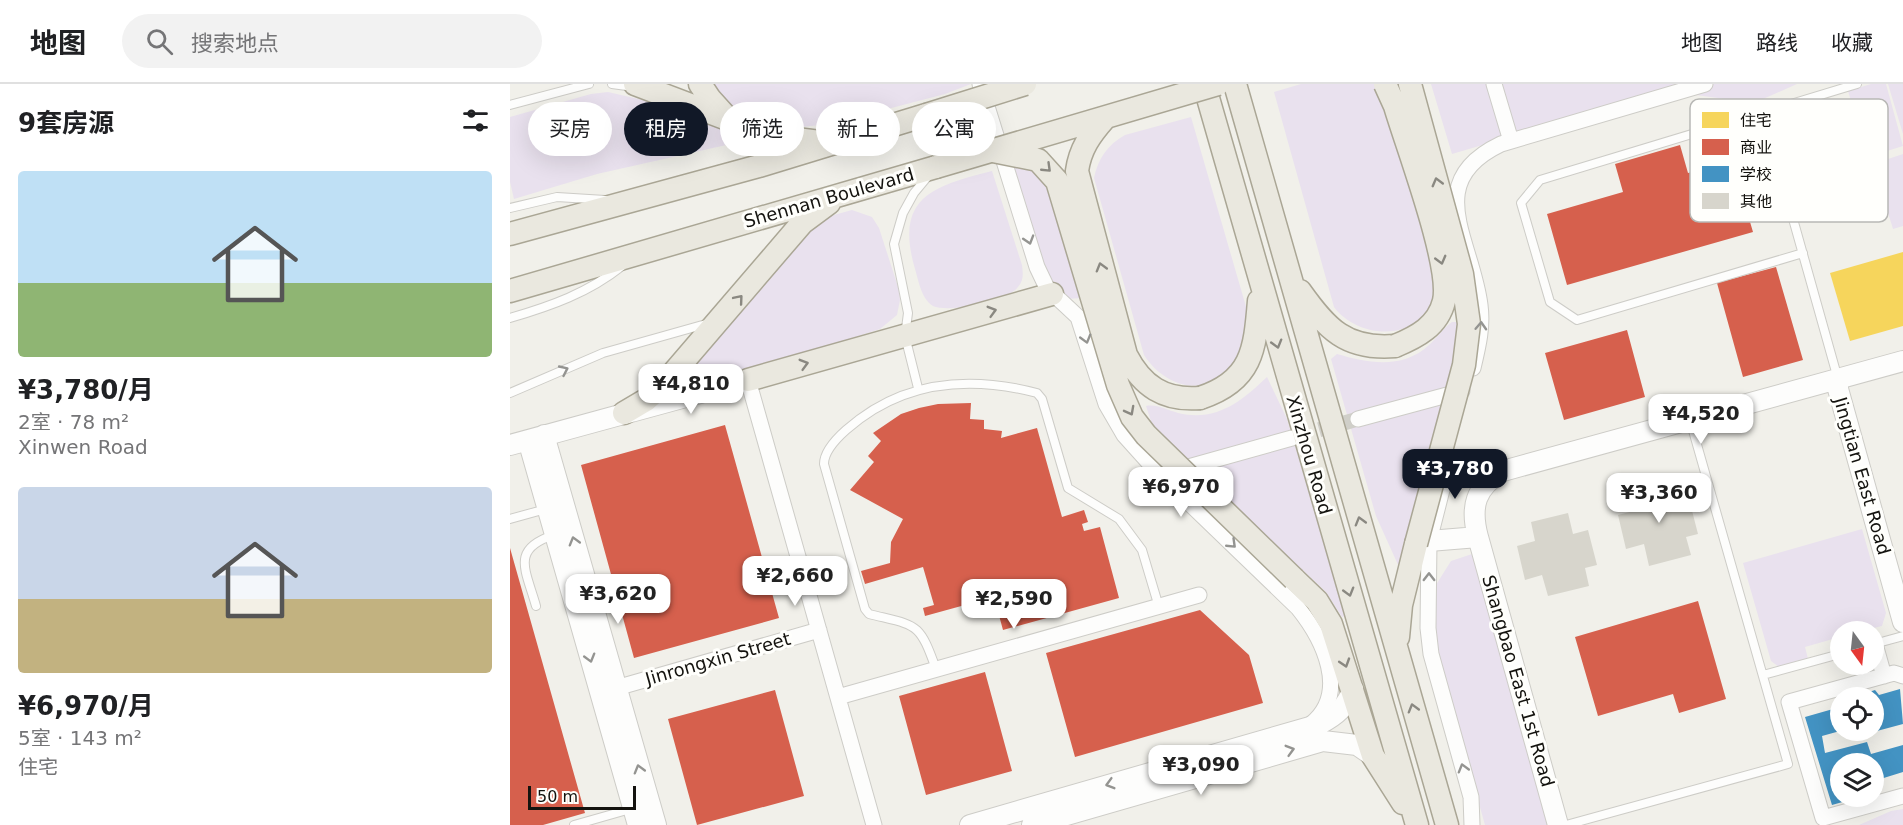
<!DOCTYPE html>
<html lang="zh">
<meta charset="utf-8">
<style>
:root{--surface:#fff;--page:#f2f2f2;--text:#202124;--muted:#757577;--line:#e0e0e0;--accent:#111827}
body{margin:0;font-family:"DejaVu Sans","Noto Sans SC",sans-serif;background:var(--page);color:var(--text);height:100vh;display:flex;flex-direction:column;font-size:22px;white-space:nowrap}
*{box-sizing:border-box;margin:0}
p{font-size:20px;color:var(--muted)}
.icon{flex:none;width:33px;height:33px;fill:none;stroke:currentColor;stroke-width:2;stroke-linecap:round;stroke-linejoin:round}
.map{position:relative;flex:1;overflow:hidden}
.side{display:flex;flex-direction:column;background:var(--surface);width:510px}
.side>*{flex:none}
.top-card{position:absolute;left:18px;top:18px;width:570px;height:54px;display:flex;gap:12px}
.needle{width:39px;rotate:165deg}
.buttons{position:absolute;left:1320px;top:537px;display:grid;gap:12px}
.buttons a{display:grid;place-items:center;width:54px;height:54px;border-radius:50%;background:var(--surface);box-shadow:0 6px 24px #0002;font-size:30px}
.scale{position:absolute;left:18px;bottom:15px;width:108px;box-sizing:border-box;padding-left:6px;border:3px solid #14130f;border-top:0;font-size:16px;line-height:21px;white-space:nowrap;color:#14130f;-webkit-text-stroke:4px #fffffc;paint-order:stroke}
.price{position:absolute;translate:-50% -51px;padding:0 14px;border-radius:12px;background:#fff;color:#222;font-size:20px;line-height:39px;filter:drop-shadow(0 2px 3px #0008)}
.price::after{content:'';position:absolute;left:50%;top:36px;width:18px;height:14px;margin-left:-9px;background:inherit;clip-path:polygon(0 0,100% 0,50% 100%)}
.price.active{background:var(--accent);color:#fff}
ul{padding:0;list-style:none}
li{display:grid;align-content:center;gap:12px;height:318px;padding:0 18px}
li span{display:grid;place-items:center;height:186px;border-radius:6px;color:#555}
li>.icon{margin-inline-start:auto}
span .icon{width:108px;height:108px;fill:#fffc;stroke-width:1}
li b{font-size:26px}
h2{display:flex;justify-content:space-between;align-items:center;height:72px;padding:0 18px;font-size:26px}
.tag{padding:0 21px;border-radius:27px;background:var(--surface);box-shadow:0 6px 24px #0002;font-size:21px;line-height:54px}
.tag.active{background:var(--accent);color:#fff}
header{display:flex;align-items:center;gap:36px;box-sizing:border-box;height:84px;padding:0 30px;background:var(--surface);border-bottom:2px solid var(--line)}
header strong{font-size:28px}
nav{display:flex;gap:33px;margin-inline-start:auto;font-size:21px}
.search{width:420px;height:54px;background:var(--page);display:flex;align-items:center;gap:15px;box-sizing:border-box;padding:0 21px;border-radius:33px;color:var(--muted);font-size:22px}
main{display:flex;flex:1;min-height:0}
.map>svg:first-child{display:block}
.green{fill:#e9e1ee}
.homes{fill:#f6d55c}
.shops{fill:#d6604d}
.schools{fill:#4393c3}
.building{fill:#d7d5cc}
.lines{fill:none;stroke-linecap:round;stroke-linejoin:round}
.street-tunnel{stroke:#d0cfc9;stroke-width:15;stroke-dasharray:15 8;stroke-linecap:butt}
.lane-casing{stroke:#cdccc7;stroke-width:10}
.street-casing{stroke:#cdccc7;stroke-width:17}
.secondary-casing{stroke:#cdccc7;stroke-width:22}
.primary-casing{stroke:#aaa695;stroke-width:25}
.lane{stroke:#fdfdfc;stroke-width:8}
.street{stroke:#fdfdfc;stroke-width:15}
.secondary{stroke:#fdfdfc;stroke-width:20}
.primary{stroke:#eae8df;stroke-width:22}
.primary-bridge-casing{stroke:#aaa695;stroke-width:25;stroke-linecap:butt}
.primary-bridge{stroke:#eae8df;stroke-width:22}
.oneway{stroke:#8a8881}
.oneway2{stroke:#949491}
.labels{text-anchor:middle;stroke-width:6;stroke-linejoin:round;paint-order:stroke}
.street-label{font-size:18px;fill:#14130f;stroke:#fffffc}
.key{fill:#fffffc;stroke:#b8b8b5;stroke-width:1.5}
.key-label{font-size:16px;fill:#14130f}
</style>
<header>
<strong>地图</strong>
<div class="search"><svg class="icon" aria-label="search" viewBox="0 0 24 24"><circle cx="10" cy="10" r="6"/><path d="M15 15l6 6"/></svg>搜索地点</div>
<nav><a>地图</a><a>路线</a><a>收藏</a></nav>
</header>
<main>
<section class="side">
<h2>9套房源<svg class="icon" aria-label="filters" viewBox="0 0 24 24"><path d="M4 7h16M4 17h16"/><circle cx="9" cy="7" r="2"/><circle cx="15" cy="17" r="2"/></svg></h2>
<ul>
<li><span style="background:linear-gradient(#bfe0f5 60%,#8fb573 0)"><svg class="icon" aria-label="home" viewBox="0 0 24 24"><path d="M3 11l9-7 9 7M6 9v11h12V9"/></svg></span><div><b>¥3,780/月</b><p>2室 · 78 m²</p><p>Xinwen Road</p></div></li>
<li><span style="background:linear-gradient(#c9d6e8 60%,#c2b280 0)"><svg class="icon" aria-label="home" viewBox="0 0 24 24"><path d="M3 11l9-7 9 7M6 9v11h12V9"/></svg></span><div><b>¥6,970/月</b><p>5室 · 143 m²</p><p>住宅</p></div></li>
</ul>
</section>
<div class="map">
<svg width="1393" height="741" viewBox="0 0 1393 741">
<rect width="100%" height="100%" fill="#f1f0ea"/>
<path class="green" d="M203,0H461L435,10L320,40L291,43L242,34L217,22Z
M791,0H868L925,178C925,186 927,197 926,206C918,257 851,259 824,223L764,8Z
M921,0H1287L1244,19L1157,7L942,70Z
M1361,0H1376L1393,62L1358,73L1338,7Z
M1378,0H1393V50Z
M98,8L150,20L243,55L87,90L4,115L0,98V33L81,10Z
M681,33L739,233L735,271C727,278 717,290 707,296C680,311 649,295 634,271L584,94C588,75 597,61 615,51Z
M1393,70V142L1383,145L1363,80Z
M508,83L523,85L539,102L573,214L555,215L541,203L503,84Z
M482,87L512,181C513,189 514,196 508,203C497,218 439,229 423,222C411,214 409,198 405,185C384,113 423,102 482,87Z
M342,126L362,133L369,144L389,206L390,216L387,231L370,245L197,301L182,302L176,296L179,286L302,141L313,134Z
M942,238H946L949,243L947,262L889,483L866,432L821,275L827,270C858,279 892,286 919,261C927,254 933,244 942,238Z
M757,293L777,335L836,532L832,533L816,508L644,346L636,322C647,320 657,326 668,329C706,338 731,318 757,293Z
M1352,445L1376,529L1372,542L1352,547L1330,548V553L1295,563L1298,575L1269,583L1261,577L1233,479Z
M962,470L1038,741H975L926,568L924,504L941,477Z
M1393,725V741H1349L1381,727Z"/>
<path class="homes" d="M1393,168V242L1340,257L1320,189Z"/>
<path class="shops" d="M1170,61L1178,89L1222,77L1243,148L1057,201L1037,130L1113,108L1105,80Z
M1266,183L1293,276L1233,293L1207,199Z
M1117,246L1135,313L1054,336L1035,269Z
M461,319L460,335L474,336V345L492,347L491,354L527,344L552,433L574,426L578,438L572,440L574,447L590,443L609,514L493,546L484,513L415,532L413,524L424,521L413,483L355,500L351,487L380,479L381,458L393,435L340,406L364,378L358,372L371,357L363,349L391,330L409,324L428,320Z
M215,341L269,534L124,574L71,381Z
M0,464L75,729L33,741H0Z
M1188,517L1216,615L1169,629L1163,610L1088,632L1065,553Z
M690,526L739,571L753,619L565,673L536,569Z
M475,588L502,687L416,711L389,612Z
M265,606L294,712L187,741L158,635Z"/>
<path class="schools" d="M1390,605L1393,640L1352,651L1350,646H1364V614H1357L1359,608L1365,606L1369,611Z
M1330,623V647L1312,652L1315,669L1357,658L1361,670L1393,661V688L1364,697V680H1330V712L1350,713L1322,721L1295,633Z"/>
<path class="building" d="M1159,398L1165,419L1179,415L1188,450L1176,453L1181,471L1139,482L1134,460L1116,465L1108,431L1127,426L1122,407Z
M1058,429L1063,450L1078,446L1087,481L1075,484L1079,502L1038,512L1032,491L1015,496L1007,462L1025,457L1021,438Z"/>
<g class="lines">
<path class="street-tunnel" d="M787,352L848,335"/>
<defs>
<path id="lane" d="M102,0L124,3
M0,21L79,0
M1253,28L1328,295
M0,124L47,113L95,116
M1293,169L1067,236L1040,218L1011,119L1030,96L1347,0
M0,234C41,222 78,209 112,182
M408,304L395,252L398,229L384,160L393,129L404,109L419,91
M0,309L93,269L196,240
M0,435L36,425
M26,522C16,486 0,465 44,451
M1364,560L1393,552
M426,585C409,537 407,542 359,530L355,525L314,380C314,367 327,354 336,346C391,297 458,291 527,309L532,315L558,404L609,435L632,466L649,523
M1253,591L1330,570
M64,741L124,724
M1056,741L1278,680L1180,336"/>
<path id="street" d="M470,0L527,183L537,204L568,233L596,320L614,351L650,391L788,524C813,555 840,609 801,640
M984,0L1001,57
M963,284C968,263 973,243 970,221C962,156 911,98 991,60L1195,0
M238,296L364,741
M848,335L952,307
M664,387L782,354
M934,398L919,457L918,544L921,570L961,713L962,741
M1365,560L1374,592
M1393,592L1384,589L1279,618L1313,734L1393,712
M106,604L309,546
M328,613L689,511"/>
<path id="secondary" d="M1328,295V305L1393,538
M34,351L146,741
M18,356L128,741
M0,361L238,296
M968,453L1048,741
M919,457L968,453C960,423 965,403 993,387L1393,277
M460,741L810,640C827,631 836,623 843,605
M522,741L813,657L847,661L863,672"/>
<path id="primary" d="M125,0L262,52L310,58
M190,0L200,15L219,36
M694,0L907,741
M725,0L937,741
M0,150L249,82L416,31
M0,207L426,83
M790,207C817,245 836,266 885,262
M238,296L542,210
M690,314C742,297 745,266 749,217
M114,329L136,316L153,301L292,139L319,119
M784,495L807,517L821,540L863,672L893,719
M888,553L891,521L906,460"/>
</defs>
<use href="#lane" class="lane-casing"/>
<use href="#street" class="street-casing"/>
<use href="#secondary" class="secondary-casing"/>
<use href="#primary" class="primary-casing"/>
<use href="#lane" class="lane"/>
<use href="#street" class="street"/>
<use href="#secondary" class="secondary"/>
<use href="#primary" class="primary"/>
<defs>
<path id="primary-bridge" d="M875,0L885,22C897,63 942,181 934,217C928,242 907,253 885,262
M900,0L952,190L959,240L954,281L906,460
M416,31L515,0
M595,34C580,51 570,65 567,87L616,271C632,302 654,317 690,314
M483,67L528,76L547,97L608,301L622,333L636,351L784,495
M426,83L708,0"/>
</defs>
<use href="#primary-bridge" class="primary-bridge-casing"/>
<use href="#primary-bridge" class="primary-bridge"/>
</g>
<defs><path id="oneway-chevron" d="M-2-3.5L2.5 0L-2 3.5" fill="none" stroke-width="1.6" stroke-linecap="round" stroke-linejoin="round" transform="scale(1.5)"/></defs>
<g class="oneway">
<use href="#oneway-chevron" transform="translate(537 84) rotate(44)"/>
<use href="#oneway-chevron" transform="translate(927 98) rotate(-105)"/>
<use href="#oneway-chevron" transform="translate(931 176) rotate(75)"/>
<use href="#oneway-chevron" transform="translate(591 183) rotate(-106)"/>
<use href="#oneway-chevron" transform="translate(229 215) rotate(-50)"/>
<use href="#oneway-chevron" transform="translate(482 227) rotate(-16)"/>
<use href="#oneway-chevron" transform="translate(767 260) rotate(74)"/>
<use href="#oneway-chevron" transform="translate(294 280) rotate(-16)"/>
<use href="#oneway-chevron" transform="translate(620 327) rotate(62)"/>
<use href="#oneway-chevron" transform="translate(850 437) rotate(-106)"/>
<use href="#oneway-chevron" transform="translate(839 508) rotate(74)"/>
<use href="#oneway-chevron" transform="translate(835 579) rotate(72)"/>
<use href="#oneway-chevron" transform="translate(903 624) rotate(-106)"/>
</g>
<g class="oneway2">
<use href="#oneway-chevron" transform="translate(519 156) rotate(73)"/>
<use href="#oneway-chevron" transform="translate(971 242) rotate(-87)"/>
<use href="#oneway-chevron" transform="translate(576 255) rotate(74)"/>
<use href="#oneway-chevron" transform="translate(54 286) rotate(-25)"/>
<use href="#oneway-chevron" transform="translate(64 457) rotate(-106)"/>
<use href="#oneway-chevron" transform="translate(722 460) rotate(44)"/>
<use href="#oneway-chevron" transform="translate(919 493) rotate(-90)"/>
<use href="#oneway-chevron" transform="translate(80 574) rotate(74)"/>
<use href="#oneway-chevron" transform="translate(780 666) rotate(-16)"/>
<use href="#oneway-chevron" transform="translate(953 684) rotate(-106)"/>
<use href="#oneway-chevron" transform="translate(129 685) rotate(-106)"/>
<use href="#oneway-chevron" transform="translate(600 700) rotate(164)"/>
</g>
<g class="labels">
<g class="street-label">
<text transform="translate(319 114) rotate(-16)" y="6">Shennan Boulevard</text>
<text transform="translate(799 371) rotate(74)" y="6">Xinzhou Road</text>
<text transform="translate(1352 392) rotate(74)" y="6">Jingtian East Road</text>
<text transform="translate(208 575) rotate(-16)" y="6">Jinrongxin Street</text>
<text transform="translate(1008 597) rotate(74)" y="6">Shangbao East 1st Road</text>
</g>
</g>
<rect x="1180" y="15" width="198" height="123" rx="9" class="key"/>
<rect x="1192" y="28" width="27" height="16" fill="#f6d55c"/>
<rect x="1192" y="55" width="27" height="16" fill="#d6604d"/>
<rect x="1192" y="82" width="27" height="16" fill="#4393c3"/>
<rect x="1192" y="109" width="27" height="16" fill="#d7d5cc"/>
<g class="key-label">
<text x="1230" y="42">住宅</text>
<text x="1230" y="69">商业</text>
<text x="1230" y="96">学校</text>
<text x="1230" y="123">其他</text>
</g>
</svg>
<div class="buttons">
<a><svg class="needle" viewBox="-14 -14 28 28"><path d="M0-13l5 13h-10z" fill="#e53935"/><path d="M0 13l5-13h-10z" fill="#757577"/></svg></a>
<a><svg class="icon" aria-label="locate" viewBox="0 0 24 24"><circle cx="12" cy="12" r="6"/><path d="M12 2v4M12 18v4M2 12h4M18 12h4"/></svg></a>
<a><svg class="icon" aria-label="layers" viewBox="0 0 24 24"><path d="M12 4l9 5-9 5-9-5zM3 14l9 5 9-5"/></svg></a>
</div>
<div class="scale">50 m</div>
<b class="price" style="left:181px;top:331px">¥4,810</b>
<b class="price" style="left:1191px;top:361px">¥4,520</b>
<b class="price active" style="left:945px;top:416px">¥3,780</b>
<b class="price" style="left:671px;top:434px">¥6,970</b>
<b class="price" style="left:1149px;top:440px">¥3,360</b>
<b class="price" style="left:285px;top:523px">¥2,660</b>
<b class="price" style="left:108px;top:541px">¥3,620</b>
<b class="price" style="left:504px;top:546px">¥2,590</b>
<b class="price" style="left:691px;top:712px">¥3,090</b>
<div class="top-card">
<a class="tag">买房</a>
<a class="tag active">租房</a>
<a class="tag">筛选</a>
<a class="tag">新上</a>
<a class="tag">公寓</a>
</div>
</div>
</main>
